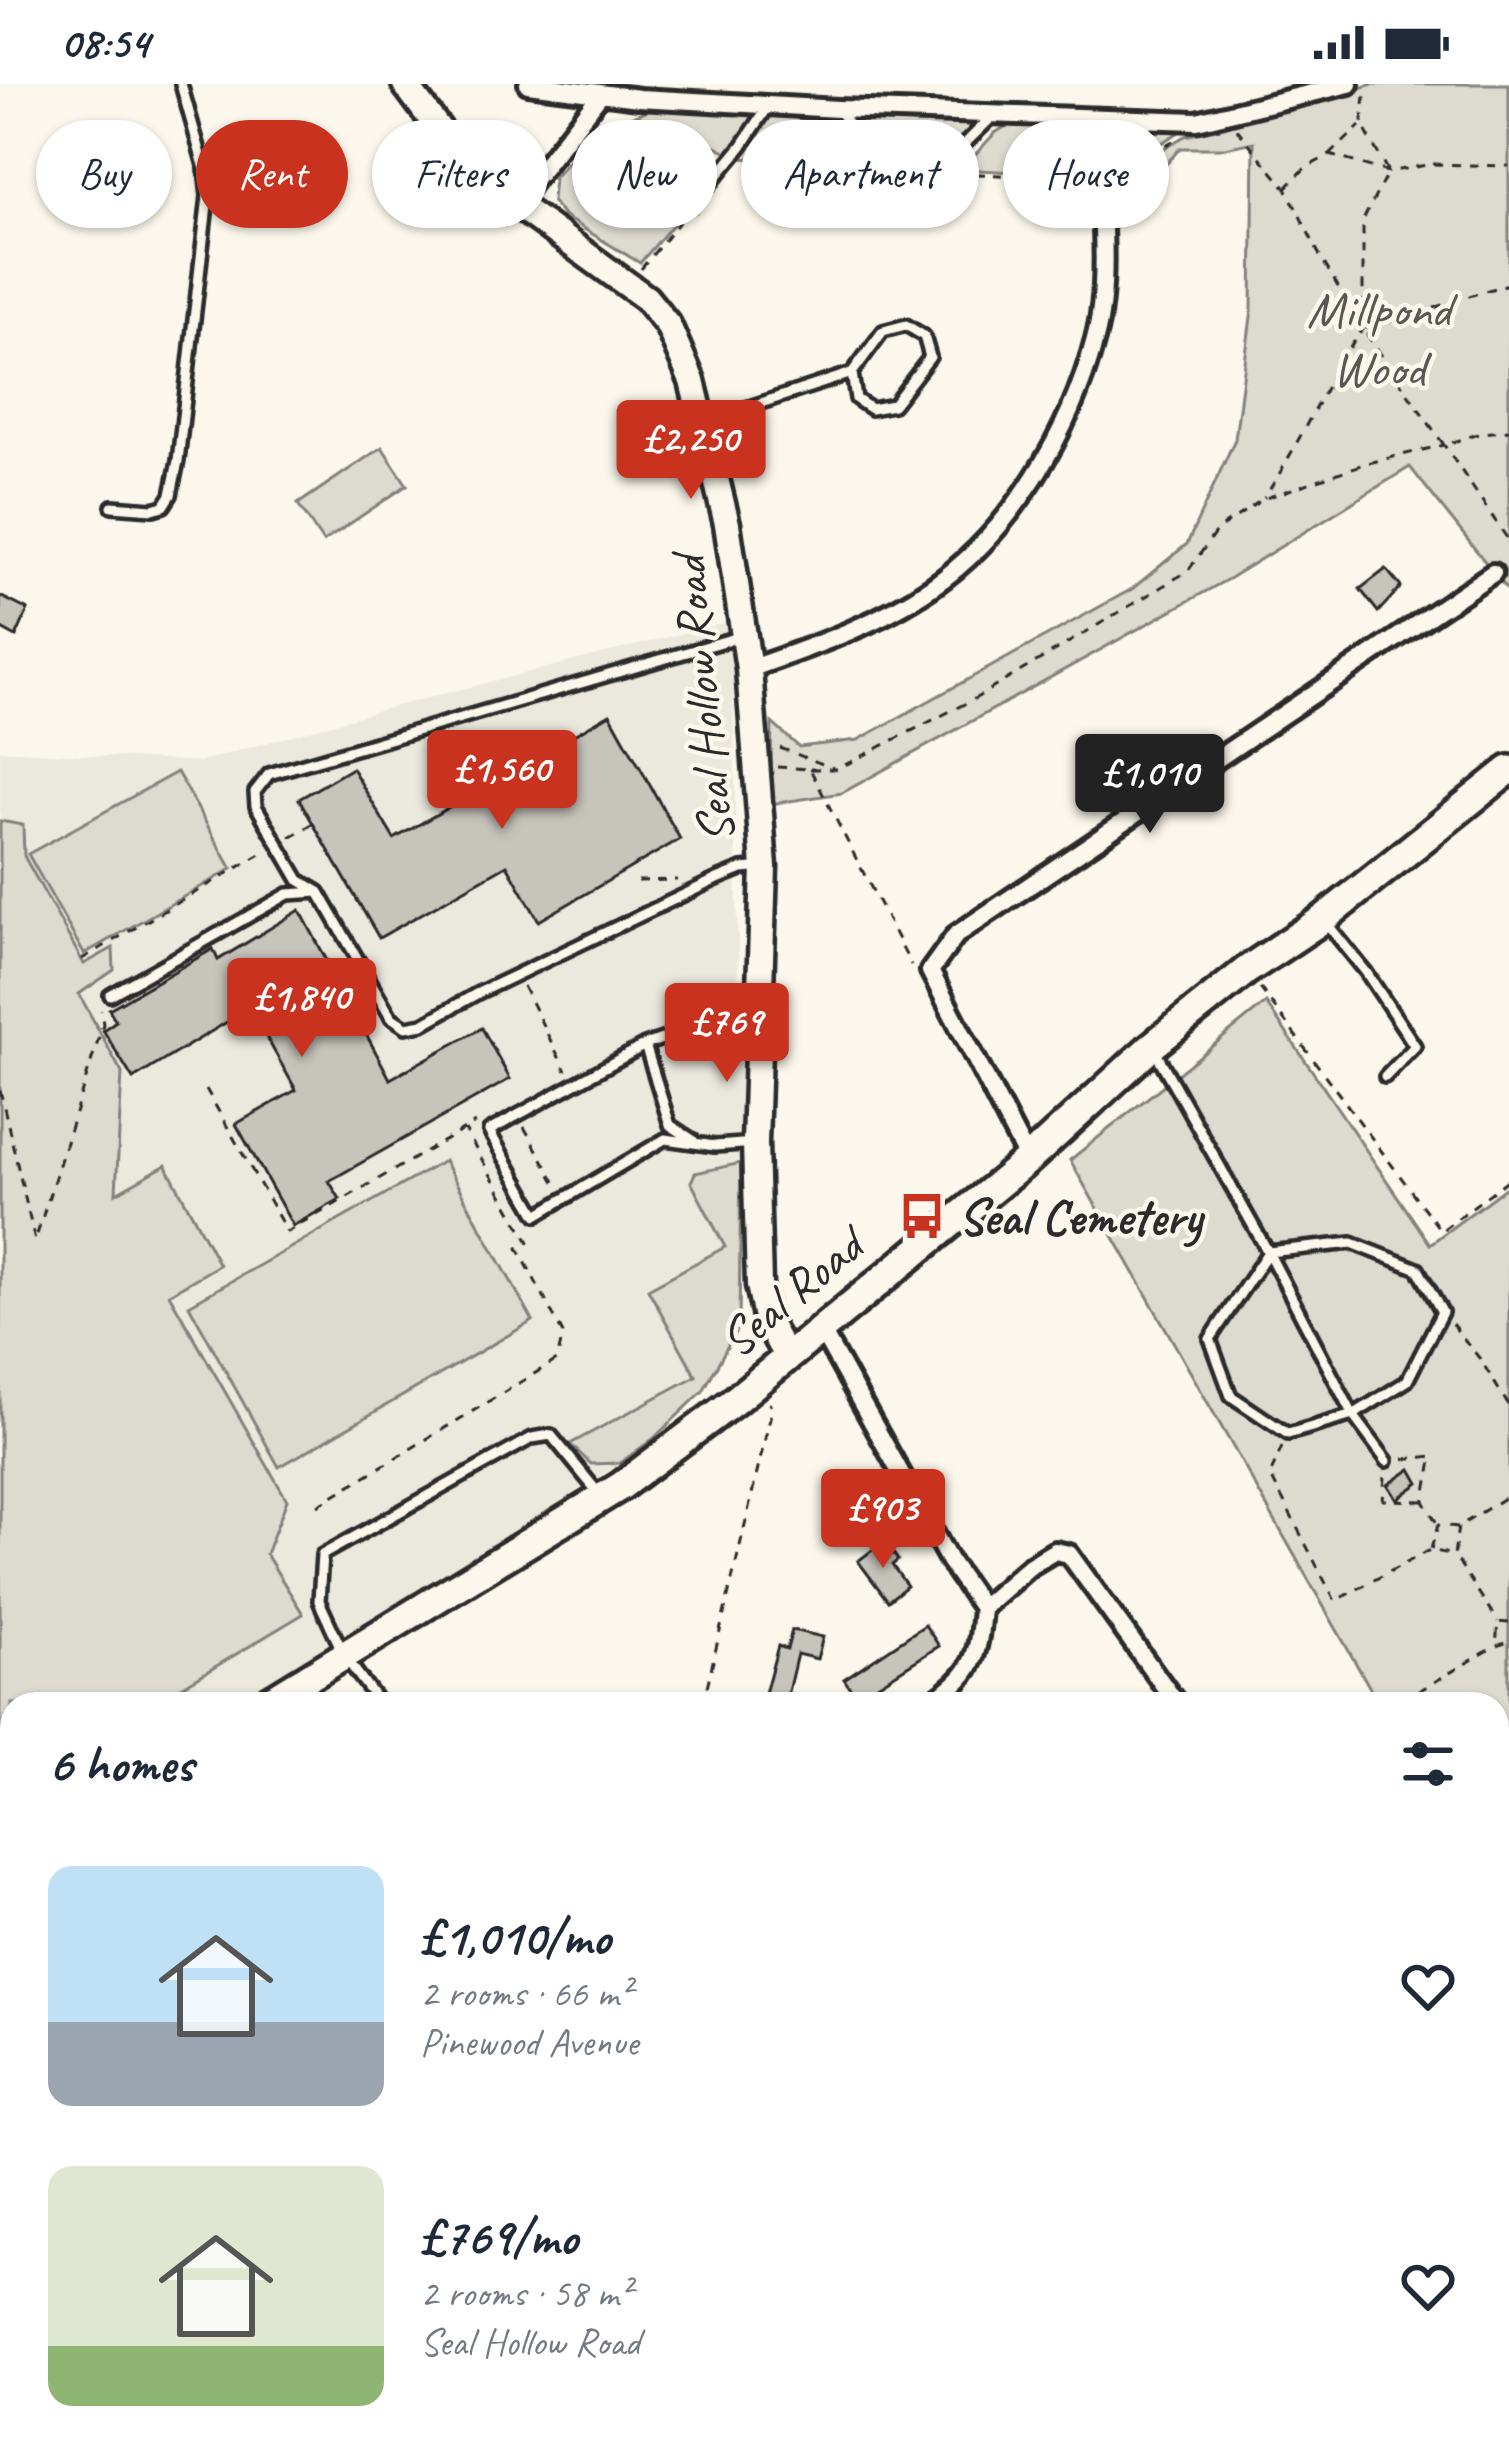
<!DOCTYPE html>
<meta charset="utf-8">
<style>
:root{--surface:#fff;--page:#f2f2f3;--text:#1f2937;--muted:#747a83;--accent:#c8321e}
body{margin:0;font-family:Caveat,sans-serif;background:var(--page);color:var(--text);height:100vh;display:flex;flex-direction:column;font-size:45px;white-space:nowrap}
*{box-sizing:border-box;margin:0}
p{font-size:39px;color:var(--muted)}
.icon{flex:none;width:66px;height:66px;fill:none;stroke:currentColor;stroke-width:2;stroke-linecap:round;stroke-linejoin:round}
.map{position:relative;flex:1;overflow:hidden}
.drawer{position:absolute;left:0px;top:1608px;width:1509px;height:771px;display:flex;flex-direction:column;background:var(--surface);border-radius:36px 36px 0 0;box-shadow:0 3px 9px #0004}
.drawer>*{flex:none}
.banner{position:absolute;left:36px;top:36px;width:1437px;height:108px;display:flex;gap:24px}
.price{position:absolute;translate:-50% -102px;padding:0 27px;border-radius:12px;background:var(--accent);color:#fff;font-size:39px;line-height:78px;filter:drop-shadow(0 3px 6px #0008)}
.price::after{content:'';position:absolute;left:50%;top:72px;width:36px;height:27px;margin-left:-18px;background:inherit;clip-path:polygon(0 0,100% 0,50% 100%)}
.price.active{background:#222;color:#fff}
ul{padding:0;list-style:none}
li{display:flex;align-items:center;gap:36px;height:300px;padding:0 48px}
li span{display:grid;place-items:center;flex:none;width:336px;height:240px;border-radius:24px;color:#555}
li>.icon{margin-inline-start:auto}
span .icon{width:144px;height:144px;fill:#fffc;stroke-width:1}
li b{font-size:51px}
h2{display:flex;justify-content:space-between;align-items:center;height:144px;padding:0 48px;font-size:51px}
.chip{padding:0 42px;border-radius:54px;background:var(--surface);box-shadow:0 3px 9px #0004;font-size:42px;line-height:108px}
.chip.active{background:var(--accent);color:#fff}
.status{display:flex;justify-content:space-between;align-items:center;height:84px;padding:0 60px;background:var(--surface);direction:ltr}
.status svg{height:33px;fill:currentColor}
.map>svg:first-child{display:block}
.built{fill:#ebe8de}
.green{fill:#dddad0;stroke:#84827e;stroke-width:3}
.water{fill:#b1afa7;stroke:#7b7a75;stroke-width:3}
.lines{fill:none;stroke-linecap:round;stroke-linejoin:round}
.stream{stroke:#7b7a75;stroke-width:6}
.building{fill:#c7c4bc;stroke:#2b2b2b;stroke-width:3}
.service-casing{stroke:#2b2b2b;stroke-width:18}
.minor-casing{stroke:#2b2b2b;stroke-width:26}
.secondary-casing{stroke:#2b2b2b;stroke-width:33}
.trunk-casing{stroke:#2b2b2b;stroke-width:36}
.path{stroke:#2b2b2b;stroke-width:3;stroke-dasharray:9 9;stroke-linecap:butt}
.service{stroke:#fbf7ec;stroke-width:9}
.minor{stroke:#fbf7ec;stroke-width:16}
.secondary{stroke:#fbf7ec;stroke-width:24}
.trunk{stroke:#fbf7ec;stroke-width:27}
.labels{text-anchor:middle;stroke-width:9;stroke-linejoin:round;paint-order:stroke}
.park-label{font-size:51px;fill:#585754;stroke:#fbf7ec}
.street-label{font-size:51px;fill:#2b2b2b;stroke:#fbf7ec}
.poi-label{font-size:51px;font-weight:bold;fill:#2b2b2b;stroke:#fbf7ec;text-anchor:start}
</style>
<div class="status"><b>08:54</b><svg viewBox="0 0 49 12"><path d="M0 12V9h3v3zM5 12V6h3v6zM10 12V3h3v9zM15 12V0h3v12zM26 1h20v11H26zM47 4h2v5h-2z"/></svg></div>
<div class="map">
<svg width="1509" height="2378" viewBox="0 0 1509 2378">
<rect width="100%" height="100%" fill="#fbf7ec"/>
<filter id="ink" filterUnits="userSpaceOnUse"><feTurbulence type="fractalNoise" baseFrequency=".00833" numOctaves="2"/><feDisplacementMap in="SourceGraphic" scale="24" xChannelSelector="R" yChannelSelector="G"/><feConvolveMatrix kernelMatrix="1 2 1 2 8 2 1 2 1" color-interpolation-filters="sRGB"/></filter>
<g filter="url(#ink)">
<path class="built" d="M732,537L743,1159L739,1241L703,1307L653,1355L604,1390L338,1557L229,1620H12V1741L0,1747V666L199,678L384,625Z
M12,2363V2367H131L139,2378H0Z"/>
<path class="green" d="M1373,0H1509V508L1410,383L1230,494L842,709L770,720L772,639L799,663L858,656L1132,505L1187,460L1235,355L1252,225L1254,58L1225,64H1180L1152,97L1113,98L1118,91L1185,52L1221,44Z
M653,24L756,30L737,61L728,68L710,59L675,95L683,114L681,131L640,179L563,132L552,117L554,93L596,47Z
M772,30L824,34L863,81L737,74Z
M862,35L971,41L973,44L947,70L875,67L858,39Z
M1008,41L1078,45L1084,92L962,85L995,49Z
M1121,46L1181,47L1113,88L1109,52Z
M382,363L407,401L323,458L298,420Z
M177,688L232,785L84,870L28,770Z
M0,737L23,741L24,772L84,880L113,864L114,886L79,910L122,989L116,1109L166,1081L219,1181L169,1210L287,1416L266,1470L303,1530L153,1620H12V1704L0,1712Z
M1266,919L1430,1160L1509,1101V1654L1497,1659V1620H1379L1070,1076Z
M444,1077L533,1237L279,1383L189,1221Z
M741,1079L739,1241L703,1307L653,1355L620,1379L591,1380L570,1360L696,1292L648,1205L725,1163L691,1098L695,1089Z
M1509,1678V1861L1497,1867V1683Z
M577,2367H658L653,2378H574Z"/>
<path class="water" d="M1509,2055V2378H1166L1167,2367H1497V2060Z"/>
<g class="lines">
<path class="stream" d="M0,2108L12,2124"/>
</g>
<path class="building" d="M1386,485L1401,503L1378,528L1360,505Z
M0,512L28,526L16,553L0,544Z
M610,630L680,755L539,837L507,781L379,854L299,715L352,684L394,755Z
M300,826L390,995L482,944L510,995L329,1097L340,1115L293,1142L236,1040L296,1006L250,924L133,995L103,946L116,937L109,925L213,865L218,876Z
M1411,1385L1419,1399L1397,1415L1388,1401Z
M884,1457L898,1476L892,1481L907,1502L888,1517L858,1477Z
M925,1541L939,1562L857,1614L844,1595Z
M792,1546L823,1553L817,1575L797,1570L785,1620H762L778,1562L787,1565Z"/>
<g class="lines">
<defs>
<path id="service" d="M838,25L871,74L945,79L992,33
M693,121L742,62L770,20
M704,338L852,289L883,247L906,241L924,252L930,273L893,321L871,325L856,315L852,289
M112,422L153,425L164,422L171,411L178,377L208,112L205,85L181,0
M742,552L269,690L255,708L256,722L299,796L319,808L391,933L406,943L423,940L478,909L715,796L742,785L764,783
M1324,836L1366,888L1415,962L1385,993
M110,911L288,810L319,808
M645,961L670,1041L693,1056
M1155,967L1268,1168L1210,1255L1231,1312L1288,1350L1353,1331L1387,1377
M755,1059L715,1062L665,1055L537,1131L489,1047L645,961L679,949L755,945
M1352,1159L1418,1185L1442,1228L1407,1297L1353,1331L1268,1168Z
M380,1620L345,1573L319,1517L322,1471L532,1354L551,1351L600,1411
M219,2378L241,2367"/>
<path id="minor" d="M528,0L639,14L838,25L1197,37L1349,0
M514,121L601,9
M749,585C811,563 877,541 932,503C1012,448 1071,347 1095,255C1112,194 1100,98 1093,36
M1028,1076L930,887L956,851L1493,489
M820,1244L950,1478L982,1524L1030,1482L1055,1467L1069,1470L1177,1620
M929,1620C973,1590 978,1576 982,1524
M0,2081L12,2097
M183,2367L190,2378"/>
<path id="secondary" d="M405,0L447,56L494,104L646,214L668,241L692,297L727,440L749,585L764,783L755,1059L759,1201L767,1238L786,1272"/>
<path id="trunk" d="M265,1620L621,1402L733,1318L1028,1076L1152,962L1247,886L1323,835L1509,686
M0,1767L12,1761"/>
</defs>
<use href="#service" class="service-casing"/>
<use href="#minor" class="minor-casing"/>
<use href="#secondary" class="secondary-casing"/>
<use href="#trunk" class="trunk-casing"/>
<path class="path" d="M1365,12L1362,40L1388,88L1363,136V245L1444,361L1481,349L1509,346
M1237,45L1286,104L1321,174L1363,245C1324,298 1301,359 1264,414
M1330,71L1360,42
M749,78L859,84
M1118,87L1173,57
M958,89L1081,95
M1286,104L1305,84L1330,71L1388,88L1432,80L1509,82
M641,185L684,132
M1365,244C1415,233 1460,213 1509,200
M780,664L833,684
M777,683L810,685L911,881
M810,685H837L976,614L1188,487L1217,446L1263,415L1364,380L1444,361L1509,457
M290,753L314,739
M638,797L677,796
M82,875L266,767
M523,902L566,987
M1260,904L1441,1147L1509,1095
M206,1005L287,1148L475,1039
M0,1006L35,1157L103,940L101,926
M524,1043L558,1103
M1452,1240L1480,1275L1509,1322
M1282,1363L1270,1391L1335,1517L1430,1466L1454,1471
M1404,1375L1433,1372L1424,1417L1438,1441
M1385,1393L1383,1416L1424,1417
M318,1421L557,1276L563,1250L518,1164L529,1158L465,1046
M1458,1443L1454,1471L1498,1538
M1431,1465L1438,1441L1458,1443L1509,1411
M1509,1539L1498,1538L1496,1562L1509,1558
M1403,1616L1496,1562
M703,1620L772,1325L769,1319
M561,2378L564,2367"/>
<use href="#service" class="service"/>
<use href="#minor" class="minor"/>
<use href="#secondary" class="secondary"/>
<use href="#trunk" class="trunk"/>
</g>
</g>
<defs>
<symbol id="bus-bare" viewBox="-9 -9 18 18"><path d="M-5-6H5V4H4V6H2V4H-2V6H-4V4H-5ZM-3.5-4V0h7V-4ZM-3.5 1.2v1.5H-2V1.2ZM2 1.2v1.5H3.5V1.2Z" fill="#c8321e" stroke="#fbf7ec" stroke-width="2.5" paint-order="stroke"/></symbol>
</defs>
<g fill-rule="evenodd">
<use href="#bus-bare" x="889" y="1099" width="66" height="66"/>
</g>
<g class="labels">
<g class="park-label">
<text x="1379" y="242">Millpond<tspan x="1379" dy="59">Wood</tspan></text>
</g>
<g class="street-label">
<text transform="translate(701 616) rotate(-96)" y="18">Seal Hollow Road</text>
<text transform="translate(790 1208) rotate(-40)" y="18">Seal Road</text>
</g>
<g class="poi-label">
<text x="958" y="1150">Seal Cemetery</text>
</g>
</g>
</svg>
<b class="price" style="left:691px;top:418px">£2,250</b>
<b class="price" style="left:502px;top:748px">£1,560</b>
<b class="price active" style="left:1150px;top:752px">£1,010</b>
<b class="price" style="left:302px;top:976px">£1,840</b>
<b class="price" style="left:727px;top:1001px">£769</b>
<b class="price" style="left:883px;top:1487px">£903</b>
<div class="banner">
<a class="chip">Buy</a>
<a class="chip active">Rent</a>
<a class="chip">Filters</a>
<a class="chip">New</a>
<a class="chip">Apartment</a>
<a class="chip">House</a>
</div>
<section class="drawer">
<h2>6 homes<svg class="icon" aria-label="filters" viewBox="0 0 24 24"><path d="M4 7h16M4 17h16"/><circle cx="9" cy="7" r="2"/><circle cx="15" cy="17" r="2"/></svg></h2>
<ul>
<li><span style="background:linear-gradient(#bfe0f5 65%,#9aa5b1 0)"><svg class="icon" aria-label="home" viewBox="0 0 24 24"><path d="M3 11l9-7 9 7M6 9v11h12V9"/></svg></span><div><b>£1,010/mo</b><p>2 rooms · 66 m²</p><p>Pinewood Avenue</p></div><svg class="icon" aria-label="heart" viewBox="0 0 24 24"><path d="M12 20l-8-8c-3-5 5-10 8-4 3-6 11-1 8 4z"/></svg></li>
<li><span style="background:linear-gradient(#dfe7d0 75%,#8fb573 0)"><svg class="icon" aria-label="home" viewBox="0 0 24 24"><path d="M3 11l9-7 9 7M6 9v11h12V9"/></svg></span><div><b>£769/mo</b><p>2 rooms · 58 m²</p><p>Seal Hollow Road</p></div><svg class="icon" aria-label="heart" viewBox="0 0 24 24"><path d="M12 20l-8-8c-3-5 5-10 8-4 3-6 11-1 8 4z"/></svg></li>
</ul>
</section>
</div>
